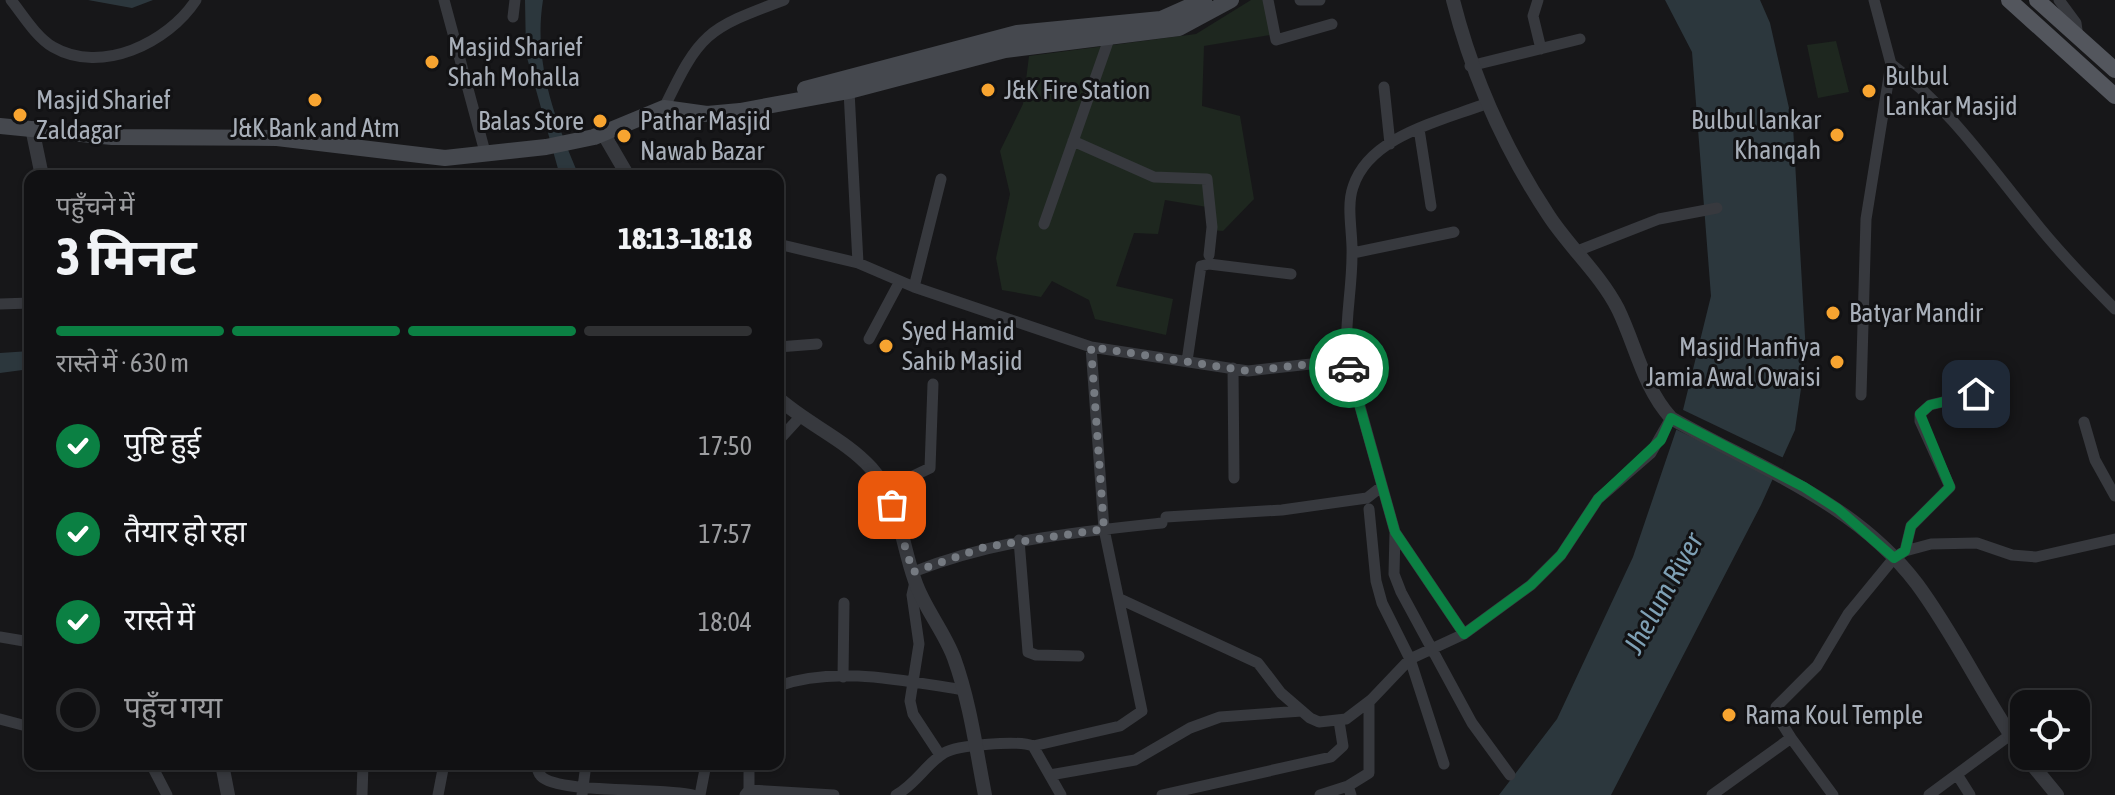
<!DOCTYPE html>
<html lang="hi">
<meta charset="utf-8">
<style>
body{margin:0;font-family:"Asap Condensed","Noto Sans Devanagari",sans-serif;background:#1a1a1c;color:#f1f3f6;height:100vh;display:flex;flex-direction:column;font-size:30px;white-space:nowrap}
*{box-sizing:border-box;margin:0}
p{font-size:26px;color:#9c9da0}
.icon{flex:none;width:44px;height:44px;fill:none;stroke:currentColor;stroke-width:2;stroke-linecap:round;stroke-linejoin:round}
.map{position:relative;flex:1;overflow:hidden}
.side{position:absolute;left:24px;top:170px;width:760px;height:600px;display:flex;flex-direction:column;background:#111113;border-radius:16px;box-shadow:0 2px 6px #0004,0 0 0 2px #303133}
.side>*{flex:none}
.buttons{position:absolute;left:2010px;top:690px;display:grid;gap:16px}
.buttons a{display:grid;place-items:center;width:80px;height:80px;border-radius:16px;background:#111113;box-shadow:0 2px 6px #0004,0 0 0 2px #303133;font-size:40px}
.pin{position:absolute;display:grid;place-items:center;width:68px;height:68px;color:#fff;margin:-34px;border-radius:16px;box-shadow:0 4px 12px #0006}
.courier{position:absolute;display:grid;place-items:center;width:80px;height:80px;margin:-40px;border:6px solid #0b8043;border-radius:50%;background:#fff;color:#222;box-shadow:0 2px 10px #0007}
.overview em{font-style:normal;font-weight:700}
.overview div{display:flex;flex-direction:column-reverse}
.overview{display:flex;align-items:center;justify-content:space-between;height:136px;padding:0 32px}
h1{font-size:52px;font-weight:700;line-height:60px}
.bar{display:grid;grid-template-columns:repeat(4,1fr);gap:12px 8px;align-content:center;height:96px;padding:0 32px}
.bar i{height:10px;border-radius:6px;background:#303133}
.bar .current{background:#0b8043}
.bar p{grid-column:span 4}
ol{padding:0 32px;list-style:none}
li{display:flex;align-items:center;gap:24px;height:88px}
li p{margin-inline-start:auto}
li .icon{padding:8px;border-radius:50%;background:#0b8043;color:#fff;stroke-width:4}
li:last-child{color:#9c9da0}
li i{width:44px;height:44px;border:4px solid #303133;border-radius:50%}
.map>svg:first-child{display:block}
.green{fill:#1e271f}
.water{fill:#2c373d}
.pier{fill:#171719}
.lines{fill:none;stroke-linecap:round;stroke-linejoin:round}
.minor{stroke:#37393e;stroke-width:11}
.tertiary{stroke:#37393e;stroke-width:14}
.secondary{stroke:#45484e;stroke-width:16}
.primary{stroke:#53565d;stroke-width:16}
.done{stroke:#757a81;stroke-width:8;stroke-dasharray:0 14.4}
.route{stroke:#0b8043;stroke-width:10}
.poi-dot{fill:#f7a430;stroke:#121214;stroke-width:3}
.labels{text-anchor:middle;stroke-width:6;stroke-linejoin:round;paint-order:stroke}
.poi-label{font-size:26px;fill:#a8afb9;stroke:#121214;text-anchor:start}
.water-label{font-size:28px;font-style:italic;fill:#7ea0b5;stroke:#121214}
</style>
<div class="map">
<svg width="2115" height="795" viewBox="0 0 2115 795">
<rect width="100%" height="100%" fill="#171719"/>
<!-- green -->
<path class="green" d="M1251,0H1268L1270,35L1204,46L1202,106L1240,116L1254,199L1223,231L1210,230L1207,207L1165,200L1158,234L1134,233L1116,286L1173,299L1166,335L1095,319L1089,300L1052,281L1041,297L1002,290L996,258L1010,194L1000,151L1023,104L1029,56L1196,34Z
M1836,41L1849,92L1818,98L1807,45Z"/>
<!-- water -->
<path class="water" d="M88,0H153L132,8Z
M525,0H543C533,63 555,119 579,176H560L526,54Z
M1665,0H1760L1770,23L1793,126L1806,354L1795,430L1761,505L1611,795H1499L1557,719L1633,557L1683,410L1711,296L1692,52Z
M30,351V369L0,373V353Z"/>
<!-- pier -->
<path class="pier" d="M1679,408L1786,459L1778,478L1673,428Z"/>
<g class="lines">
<!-- minor -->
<path class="minor" d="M11,0C23,15 36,37 53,47C101,75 168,43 196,0
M444,0L485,152
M1268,0L1276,40L1332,24
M1300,0H1320
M1538,0L1533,16L1541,49
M2059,0L2076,23L2078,37
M513,17L515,0
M1891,64C1947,105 1988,164 2032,218C2057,250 2086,280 2115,309
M1470,66L1580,39
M1384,87L1390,144
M849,91L858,263
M664,108C700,33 706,29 784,0
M1419,129L1431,206
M1073,141L1154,177L1207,179L1212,227L1209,255
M1044,224L1109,39
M778,244L858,263L914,287L1091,347L1248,371L1347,360
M1577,251L1659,219L1717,208
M1353,253L1454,232
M914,287L941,179
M0,304L30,303
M869,339L900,281
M778,347L817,344
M1187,361L1201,266L1209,264L1291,274
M1233,368L1234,478
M1861,395L1866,219L1891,64L1874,0
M2084,422L2095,460L2115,496
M778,441L800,417
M886,489L930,468L933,384
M1369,509L1376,581L1382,603L1410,659L1444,764
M1166,517L1282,510L1367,498L1381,487
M1395,532L1394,574L1401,592L1472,723L1510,775
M1019,540L1028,652L1036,655L1079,656
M1905,551L1911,526L1950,487L1920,421V414L1930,405L1976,394
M913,572C994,540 1076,532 1162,523
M915,582L912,595L919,644L910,701L913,714L940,755
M1120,599L1258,663L1281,693L1310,718L1319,722L1346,719L1371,700L1410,659L1464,634L1531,585L1561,555L1598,499L1651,453L1671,418
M1464,634L1395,532L1347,360C1344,324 1352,291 1352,255C1353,234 1346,207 1353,187C1369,136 1441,121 1485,104
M0,637L30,642
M843,677L844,603
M778,686C836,665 905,681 964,690
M0,719L30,727
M1791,738L1776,714V707L1817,666L1848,614L1894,558L1905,551L1931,544L1977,543L2012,555L2036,557L2115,539
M1033,746L1120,726L1142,711L1104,529L1091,347
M151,764L167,795
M537,764C537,768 538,773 541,776C557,794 663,787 693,795
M1050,775L1135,760L1190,728L1220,717L1302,711
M1958,776L1970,795
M749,790V764
M362,795L363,764
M438,795L444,764
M582,795L586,764
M700,795L706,764
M745,795L749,790L834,795
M896,795C916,784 926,764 944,753C957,745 1019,740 1033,746L1061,795
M1162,795L1331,757L1343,746L1339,721
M1320,795L1348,786
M1351,795L1348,786L1369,773V702
M1712,795L1791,738L1833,795
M1929,795L2010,735"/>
<!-- tertiary -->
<path class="tertiary" d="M1453,0C1473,79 1504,148 1549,216C1570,248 1600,274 1618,309C1636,346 1643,387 1671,418C1758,468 1854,501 1917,584C1957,638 1985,700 2024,755
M32,128L42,176
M603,133L628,176
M778,398C807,424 846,440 871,468C900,500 901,543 915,581C924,608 944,631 954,658C970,702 976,749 985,795
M2025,756L2057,795
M222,764L228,795"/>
<!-- secondary -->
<path class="secondary" d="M805,89L1017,33L1161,19L1204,0
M0,126L112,137L277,138L445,158L546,147L594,137L664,108L707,114L740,111L849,91L1005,50L1179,28L1231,0"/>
<!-- primary -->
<path class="primary" d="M2009,0L2115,96
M2037,0L2115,70"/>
</g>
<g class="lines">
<!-- done -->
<path class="done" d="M892,505L913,572L985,547L1104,529L1091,347L1248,371L1347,360L1349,368"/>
<!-- route -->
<path class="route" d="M1349,368L1395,532L1464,634L1531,585L1561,555L1598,499L1661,440L1671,418L1804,487L1838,509L1894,558L1905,551L1911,526L1950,487L1920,414L1930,405L1976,394"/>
</g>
<!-- markers -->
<g class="poi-dot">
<circle cx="432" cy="62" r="8"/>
<circle cx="988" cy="90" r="8"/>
<circle cx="1869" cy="91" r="8"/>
<circle cx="315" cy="100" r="8"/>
<circle cx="20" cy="115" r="8"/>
<circle cx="600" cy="121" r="8"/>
<circle cx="1837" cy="135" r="8"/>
<circle cx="624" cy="136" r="8"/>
<circle cx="1833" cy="313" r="8"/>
<circle cx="886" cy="346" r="8"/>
<circle cx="1837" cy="362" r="8"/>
<circle cx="1729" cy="715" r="8"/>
</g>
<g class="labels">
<!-- poi labels -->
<g class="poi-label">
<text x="448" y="56">Masjid Sharief<tspan x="448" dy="30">Shah Mohalla</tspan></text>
<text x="1885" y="85">Bulbul<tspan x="1885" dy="30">Lankar Masjid</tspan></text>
<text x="1004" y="99">J&amp;K Fire Station</text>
<text x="36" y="109">Masjid Sharief<tspan x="36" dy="30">Zaldagar</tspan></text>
<text x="1821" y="129" text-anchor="end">Bulbul lankar<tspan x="1821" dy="30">Khanqah</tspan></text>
<text x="584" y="130" text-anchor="end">Balas Store</text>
<text x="640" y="130">Pathar Masjid<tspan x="640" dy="30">Nawab Bazar</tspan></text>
<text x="315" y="137" text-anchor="middle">J&amp;K Bank and Atm</text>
<text x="1849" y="322">Batyar Mandir</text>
<text x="902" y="340">Syed Hamid<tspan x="902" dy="30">Sahib Masjid</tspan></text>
<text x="1821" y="356" text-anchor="end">Masjid Hanfiya<tspan x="1821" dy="30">Jamia Awal Owaisi</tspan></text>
<text x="1745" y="724">Rama Koul Temple</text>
</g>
<!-- water labels -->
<g class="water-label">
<text transform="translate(1663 593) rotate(-61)" y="10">Jhelum River</text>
</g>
</g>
</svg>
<div class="buttons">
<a><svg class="icon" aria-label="locate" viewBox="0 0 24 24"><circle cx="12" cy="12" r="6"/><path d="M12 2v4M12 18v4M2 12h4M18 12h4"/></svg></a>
</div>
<div class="pin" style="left:892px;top:505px;background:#ea580c"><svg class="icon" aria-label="bag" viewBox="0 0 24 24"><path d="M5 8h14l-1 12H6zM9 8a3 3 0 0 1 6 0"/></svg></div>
<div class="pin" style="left:1976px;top:394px;background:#1f2937"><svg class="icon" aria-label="home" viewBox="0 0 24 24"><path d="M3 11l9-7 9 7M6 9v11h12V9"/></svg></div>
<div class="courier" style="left:1349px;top:368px"><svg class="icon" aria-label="car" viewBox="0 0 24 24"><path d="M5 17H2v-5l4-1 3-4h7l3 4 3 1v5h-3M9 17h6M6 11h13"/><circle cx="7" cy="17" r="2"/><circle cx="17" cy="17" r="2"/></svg></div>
<section class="side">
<div class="overview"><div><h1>3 मिनट</h1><p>पहुँचने में</p></div><em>18:13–18:18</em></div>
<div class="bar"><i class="current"></i><i class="current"></i><i class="current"></i><i></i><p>रास्ते में · 630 m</p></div>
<ol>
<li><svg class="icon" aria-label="check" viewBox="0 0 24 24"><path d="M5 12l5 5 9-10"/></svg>पुष्टि हुई<p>17:50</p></li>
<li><svg class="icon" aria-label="check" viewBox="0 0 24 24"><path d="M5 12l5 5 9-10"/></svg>तैयार हो रहा<p>17:57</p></li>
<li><svg class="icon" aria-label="check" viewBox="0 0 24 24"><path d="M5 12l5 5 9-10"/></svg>रास्ते में<p>18:04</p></li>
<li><i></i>पहुँच गया</li>
</ol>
</section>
</div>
